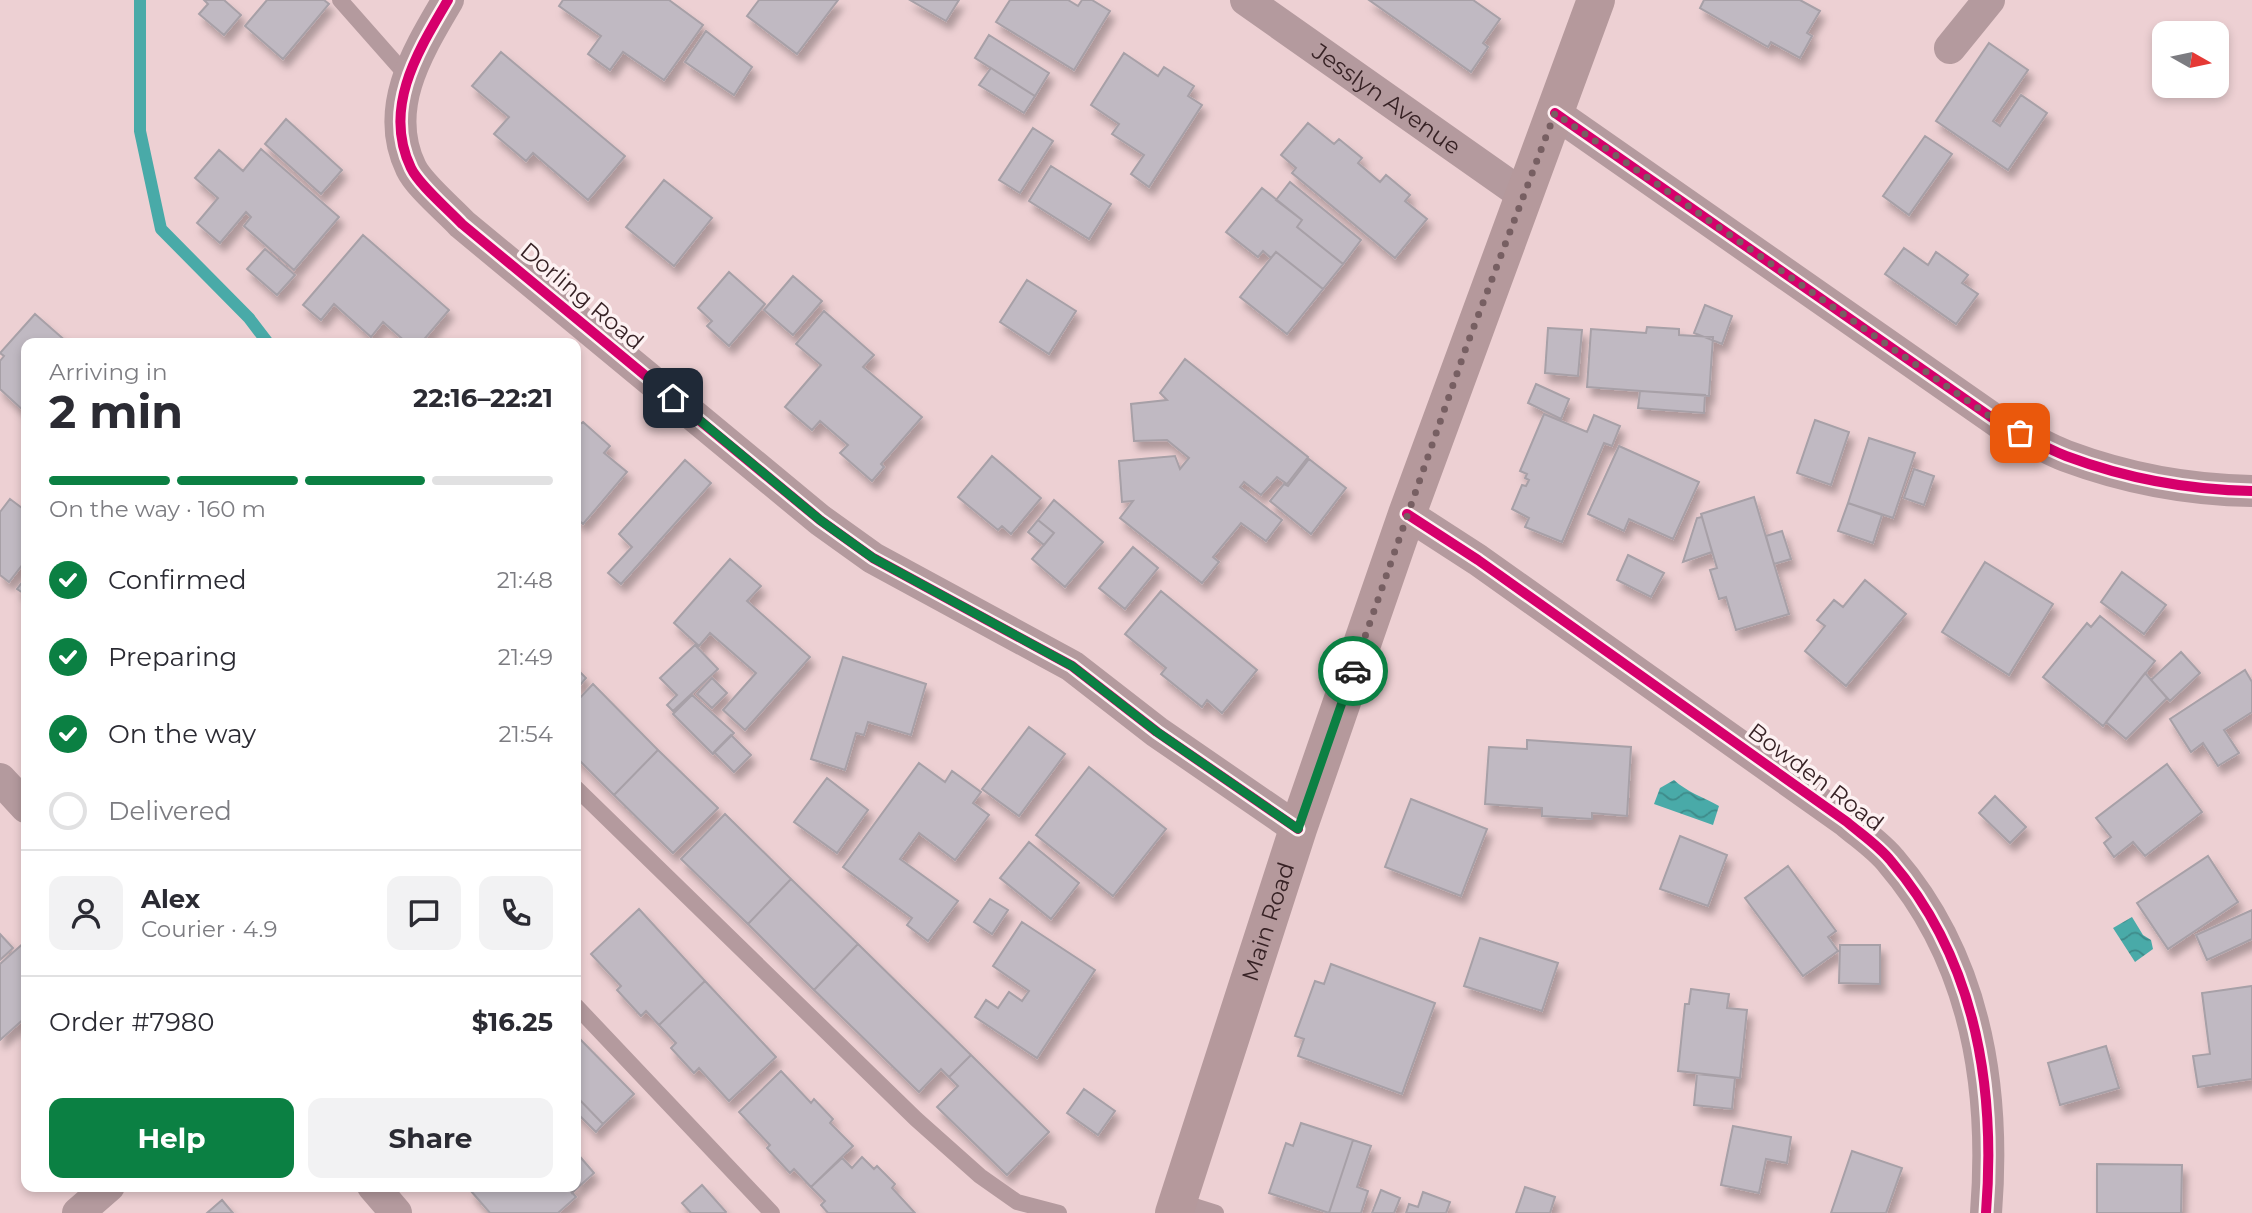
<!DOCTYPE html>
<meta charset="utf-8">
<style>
body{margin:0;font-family:Montserrat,sans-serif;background:#f2f2f3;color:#2b2b33;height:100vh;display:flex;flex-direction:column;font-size:26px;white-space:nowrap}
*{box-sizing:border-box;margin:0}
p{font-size:23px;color:#7c7c81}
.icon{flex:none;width:38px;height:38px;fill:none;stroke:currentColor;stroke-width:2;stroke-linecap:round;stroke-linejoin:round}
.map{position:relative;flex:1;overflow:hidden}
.panel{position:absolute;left:21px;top:338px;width:560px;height:854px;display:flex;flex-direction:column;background:#fff;border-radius:14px;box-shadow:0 4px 10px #0003}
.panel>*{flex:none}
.needle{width:46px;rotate:99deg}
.controls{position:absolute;left:2152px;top:21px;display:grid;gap:14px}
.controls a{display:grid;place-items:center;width:77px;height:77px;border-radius:14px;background:#fff;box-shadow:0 4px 10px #0003;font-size:35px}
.pin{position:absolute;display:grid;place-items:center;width:60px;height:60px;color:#fff;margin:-30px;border-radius:14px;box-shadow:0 4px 10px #0006}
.courier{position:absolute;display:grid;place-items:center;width:70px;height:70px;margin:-35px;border:5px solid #0b8043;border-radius:50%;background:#fff;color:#222;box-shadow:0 2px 9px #0007}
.head em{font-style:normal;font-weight:700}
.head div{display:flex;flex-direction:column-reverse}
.head{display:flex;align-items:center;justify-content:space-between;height:119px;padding:0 28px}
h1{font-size:46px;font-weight:700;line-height:52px}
.bar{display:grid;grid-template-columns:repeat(4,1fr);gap:10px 7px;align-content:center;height:84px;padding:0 28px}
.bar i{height:9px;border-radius:5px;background:#e1e1e2}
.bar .active{background:#0b8043}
.bar p{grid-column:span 4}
.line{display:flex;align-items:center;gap:18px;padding:0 28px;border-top:2px solid #e1e1e2}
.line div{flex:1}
.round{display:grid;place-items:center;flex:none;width:74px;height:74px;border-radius:14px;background:#f2f2f3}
ol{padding:0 28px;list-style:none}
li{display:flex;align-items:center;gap:21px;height:77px}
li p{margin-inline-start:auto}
li .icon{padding:7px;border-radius:50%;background:#0b8043;color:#fff;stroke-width:4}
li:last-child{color:#7c7c81}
li i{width:38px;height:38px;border:4px solid #e1e1e2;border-radius:50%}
.cta{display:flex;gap:14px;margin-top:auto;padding:14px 28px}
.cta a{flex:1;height:80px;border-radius:14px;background:#0b8043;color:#fff;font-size:28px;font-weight:700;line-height:80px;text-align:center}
.cta a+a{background:#f2f2f3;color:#2b2b33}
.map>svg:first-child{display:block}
.water{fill:url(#water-waves)}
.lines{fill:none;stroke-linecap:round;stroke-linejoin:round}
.stream{stroke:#49aaa8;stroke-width:12}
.building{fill:#c0b9c2;stroke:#a7a0a7;stroke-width:2;filter:url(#shadow)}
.lane{stroke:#b49a9e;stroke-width:16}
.street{stroke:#b49a9e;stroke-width:32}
.secondary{stroke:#b5999c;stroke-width:38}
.cycleway-casing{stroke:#fdf1f2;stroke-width:15}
.cycleway{stroke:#d6006c;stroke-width:10}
.done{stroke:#775f62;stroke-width:7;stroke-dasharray:0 12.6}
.route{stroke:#0b8043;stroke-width:9}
.labels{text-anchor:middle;stroke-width:7;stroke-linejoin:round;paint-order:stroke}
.street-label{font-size:23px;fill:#372225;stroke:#fdf1f2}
</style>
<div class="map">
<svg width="2252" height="1213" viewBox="0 0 2252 1213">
<defs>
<pattern id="water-waves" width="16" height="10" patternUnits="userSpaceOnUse" patternTransform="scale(1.75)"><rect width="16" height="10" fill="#49aaa8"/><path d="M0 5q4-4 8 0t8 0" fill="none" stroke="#3e8a89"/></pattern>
<filter id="shadow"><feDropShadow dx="4.5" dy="8" stdDeviation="3.5" flood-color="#0004"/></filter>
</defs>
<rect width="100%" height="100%" fill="#edd0d3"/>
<!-- water -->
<path class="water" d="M1674,780C1687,792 1703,797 1719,806L1713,825L1654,804L1660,788Z
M2132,917L2143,935L2151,940L2153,949L2135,962L2113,928Z"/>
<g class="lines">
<!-- stream -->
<path class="stream" d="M140,0V131L161,229L249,318L268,343"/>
</g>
<!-- building -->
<path class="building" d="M204,0H224L241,15L224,35L199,14L208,4Z
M267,0H324L329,4L283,59L245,26Z
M563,0H669L703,25L664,80L623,52L610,70L588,54L601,36L559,6Z
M759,0H838L797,54L747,16Z
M910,0H959L946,21Z
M1010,0H1068L1078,6L1082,0H1092L1110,11L1074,70L996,22Z
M1369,0H1473L1500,19L1483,43L1488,47L1471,72Z
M1704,0H1800L1820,11L1807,33L1812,36L1800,58L1771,42L1768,47L1700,8Z
M706,31L752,67L734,95L685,62Z
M989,35L1049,73L1035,96L975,58Z
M1989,43L2028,70L1993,121L2000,126L2021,95L2047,113L2008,170L1936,121Z
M501,52L625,156L588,200L533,153L526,161L494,134L509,117L472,86Z
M1124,53L1158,76L1164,67L1194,86L1188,96L1202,105L1149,187L1131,174L1144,155L1112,134L1119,124L1091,105Z
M991,68L1035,96L1024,113L979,85Z
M286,119L342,170L321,194L265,144Z
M1308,123L1334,144L1339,139L1362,158L1358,163L1380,182L1386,175L1410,195L1405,201L1427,219L1395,258L1292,173L1296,168L1281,155Z
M1033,128L1053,141L1020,193L999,180Z
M1925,136L1952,154L1909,215L1883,196Z
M261,149L339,217L294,270L244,226L251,217L246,212L220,243L197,223L218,198L195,178L219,150L243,171Z
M1051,166L1111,204L1089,239L1029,201Z
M664,180L712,218L674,266L626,227Z
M1290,182L1361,240L1343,264L1297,227L1302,220L1276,200Z
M1262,188L1302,220L1297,227L1343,264L1323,289L1276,252L1271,258L1263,251L1258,257L1226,232Z
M363,235L449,310L421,343H407L383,322L371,337L334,304L321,320L303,305Z
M1904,248L1928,265L1936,252L1968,275L1962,283L1978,294L1956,324L1885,274Z
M265,249L295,275L277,295L247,269Z
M1276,252L1323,289L1287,334L1240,297Z
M729,272L765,304L729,346L707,326L712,321L698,308Z
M793,276L822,301L793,335L764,310Z
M1027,280L1076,311L1049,354L1000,322Z
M1705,305L1732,316L1722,344L1694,333Z
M824,311L874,355L863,367L922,417L881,464L884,467L872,481L840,453L848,445L820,421L812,430L785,407L821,365L796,344Z
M35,314L68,343H26V413L0,389V361L4,356L0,353Z
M1647,327L1679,329V335L1713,337L1709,396L1587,387L1591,329L1646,333Z
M1548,328L1582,330L1578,376L1545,373Z
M1185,359L1308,457L1287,484L1277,477L1261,495L1244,482L1240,487L1282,520L1266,541L1241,523L1213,557L1219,562L1202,583L1120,518L1133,501L1122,502L1119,461L1175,456L1180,469L1189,458L1167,440L1134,441L1131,404L1167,400L1160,393Z
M1536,384L1569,399L1561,419L1528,403Z
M1640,391L1705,395L1704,413L1638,408Z
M1544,414L1587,432L1594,415L1620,426L1612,446L1604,443L1562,542L1525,527L1529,518L1512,509L1522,485L1526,486L1529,480L1525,478L1527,474L1520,471Z
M1815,420L1849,432L1831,485L1797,473Z
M583,422L610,446L604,453L627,472L583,524L576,518V427Z
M1869,438L1915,453L1893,518L1848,503Z
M1619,446L1699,482L1673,539L1629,519L1624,531L1588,514Z
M992,456L1041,498L1011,534L1002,526L998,530L958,497Z
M1309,459L1346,488L1311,534L1270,501L1284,484L1288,486Z
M685,460L711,483L621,584L608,573L632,547L619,534Z
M1914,469L1934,476L1924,505L1904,498Z
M1754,497L1789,614L1736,630L1726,597L1719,599L1710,570L1717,568L1701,514Z
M10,499L26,511V560L9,582L0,575V512Z
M1054,500L1103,542L1065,587L1032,559L1054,533L1038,520Z
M1848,503L1882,515L1873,543L1838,531Z
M1702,517L1712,552L1683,562L1697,518Z
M1038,520L1054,533L1044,545L1028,532Z
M1782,531L1791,559L1774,564L1766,536Z
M1133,547L1158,568L1125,609L1099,588Z
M1628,555L1664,573L1651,597L1617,580Z
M730,559L761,586L747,601L810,657L745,730L723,710L756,673L710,633L699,646L674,623Z
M1985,562L2053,604L2009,675L1942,632Z
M2122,572L2166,605L2144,634L2101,602Z
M26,577V595L17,589Z
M1865,580L1906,614L1846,686L1805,651L1825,626L1817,620L1834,600L1843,607Z
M1161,591L1257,670L1222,713L1207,700L1202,707L1161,674L1166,668L1125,634Z
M2100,616L2155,661L2103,726L2043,677L2087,623L2091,627Z
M695,645L718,669L673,711L667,705L677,695L660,678Z
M2181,652L2200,673L2170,701L2151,680Z
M843,657L926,684L911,735L868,722L864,735L856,733L845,770L811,759Z
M576,668L586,678L576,690Z
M2245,670L2252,682V712L2224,730L2239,753L2218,766L2203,743L2191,752L2170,719Z
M2145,673L2167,698L2126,739L2106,722Z
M712,678L727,693L712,708L697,694Z
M593,684L658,750L614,795L576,757V702Z
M692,695L734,733L713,754L673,714Z
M1029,727L1065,754L1019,816L982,789Z
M731,735L751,755L734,772L714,752Z
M1527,740L1631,747L1627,816L1592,813V819L1542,816V808L1485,804L1489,747L1527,749Z
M658,750L718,808L673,853L614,795Z
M919,763L945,782L952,771L981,792L973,803L989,815L955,860L919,833L900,859L958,901L928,941L907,925L912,918L843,867Z
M2167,764L2202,812L2145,856L2133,842L2114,857L2104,843L2111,837L2096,818Z
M1089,767L1166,829L1113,896L1036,835Z
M827,778L868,810L837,853L794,822Z
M1995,796L2026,827L2010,843L1979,813Z
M1411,799L1487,829L1461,896L1385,867Z
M725,814L791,879L748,924L681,859Z
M1680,836L1727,855L1708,906L1660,889Z
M1029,842L1079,883L1051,919L1000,878Z
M2208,856L2238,902L2168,949L2137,903Z
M1788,866L1836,931L1828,937L1838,951L1803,976L1745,898Z
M791,879L858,944L814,990L748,924Z
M990,899L1008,910L992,934L974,922Z
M639,909L705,981L659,1025L646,1011L641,1016L617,990L621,986L591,954Z
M2252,910V939L2207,960L2196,935Z
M1022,922L1095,970L1037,1058L975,1017L986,1000L998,1008L1009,992L1022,1001L1029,991L993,966Z
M0,934L13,948L0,960Z
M1480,938L1558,963L1542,1011L1464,986Z
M26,941V1017L0,1040V964Z
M858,944L971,1055L949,1077L941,1069L919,1092L814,990Z
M1840,945H1880V984L1839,983Z
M1331,964L1435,1003L1402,1094L1298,1056L1304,1039L1295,1036L1315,981L1324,984Z
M705,981L776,1057L729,1101L699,1068L694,1073L671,1048L676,1043L659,1025Z
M2252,986V1079L2198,1087L2193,1056L2210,1054L2202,993Z
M1691,989L1729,994L1727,1008L1747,1010L1740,1078L1678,1071L1685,1004H1689Z
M576,1035L634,1094L603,1124L576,1096Z
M2106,1046L2119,1088L2060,1105L2048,1063Z
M971,1055L1049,1132L1007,1175L937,1107L958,1086L949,1077Z
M781,1071L811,1103L814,1099L833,1119L830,1123L853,1146L811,1187L794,1169L790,1173L767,1148L770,1145L739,1112Z
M1697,1074L1735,1078L1732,1109L1694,1105Z
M1084,1089L1115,1111L1098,1135L1067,1113Z
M576,1096L603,1124L596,1132L576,1112Z
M1301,1123L1353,1140L1329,1213L1269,1193L1286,1143L1293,1146Z
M1733,1126L1791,1137L1787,1163L1766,1159L1759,1193L1721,1185Z
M1353,1140L1371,1146L1357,1187L1368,1191L1361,1213H1329Z
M1852,1151L1902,1168L1886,1213H1831Z
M576,1152L594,1173L572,1193L567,1186H576Z
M862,1157L874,1169L877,1166L895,1184L892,1188L915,1213H828L821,1205L825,1201L811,1187L842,1158L852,1168Z
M2097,1164L2182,1165L2181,1213H2097Z
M702,1185L726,1212L725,1213H691L682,1203Z
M477,1186H567L576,1197L558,1213H490L471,1191Z
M1525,1187L1555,1197L1550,1213H1516Z
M1381,1190L1400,1198L1394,1213H1372Z
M1423,1192L1450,1202L1446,1213H1406L1409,1204L1418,1207Z
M222,1200L233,1213H207Z"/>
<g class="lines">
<!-- lane -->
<path class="lane" d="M340,0L408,77
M576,788L916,1119L980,1176L1017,1202L1059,1213
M576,1006L772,1213
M1178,1201L1216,1213"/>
<!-- street -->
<g class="street">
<path d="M448,0C418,51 382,108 411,168C419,185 448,209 462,224L820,520L873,558L1072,666L1157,732L1298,829"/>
<path id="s1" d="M1246,0L1526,197"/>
<path d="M1950,48L1989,0"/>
<path d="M1555,113L1998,422C2020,433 2043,447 2066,456C2125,478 2189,490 2252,491"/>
<path d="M1407,514L1478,560L1847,822C1861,834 1879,846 1891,861C1976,960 1996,1086 1986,1213"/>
<path d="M0,779L26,807"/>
<path d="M373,1186L396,1213"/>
<path d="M78,1213L109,1186"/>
</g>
<!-- secondary -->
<path class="secondary" id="s2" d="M1174,1213L1298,829L1407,514L1596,0"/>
<defs>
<path id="cycleway" d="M448,0C418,51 382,108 411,168C419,185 448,209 462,224L820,520L873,558L1072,666L1157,732L1298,829
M1555,113L1998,422C2020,433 2043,447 2066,456C2125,478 2189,490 2252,491
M1407,514L1478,560L1847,822C1861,834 1879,846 1891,861C1976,960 1996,1086 1986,1213"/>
</defs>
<!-- cycleway casing -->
<use href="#cycleway" class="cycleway-casing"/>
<!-- cycleway -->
<use href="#cycleway" class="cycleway"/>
</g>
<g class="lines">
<!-- done -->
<path class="done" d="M1353,671L1467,345L1555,113L1998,422L2020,433"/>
<!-- route -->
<path class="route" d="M673,398L820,520L873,558L1072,666L1157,732L1298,829L1353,671"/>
</g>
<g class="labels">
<!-- street labels -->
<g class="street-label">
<text dy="8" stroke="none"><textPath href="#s1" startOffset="172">Jesslyn Avenue</textPath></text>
<text transform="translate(582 296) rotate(40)" y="8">Dorling Road</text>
<text transform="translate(1816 777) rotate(37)" y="8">Bowden Road</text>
<text dy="8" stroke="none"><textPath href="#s2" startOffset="306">Main Road</textPath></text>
</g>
</g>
</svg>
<div class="controls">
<a><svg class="needle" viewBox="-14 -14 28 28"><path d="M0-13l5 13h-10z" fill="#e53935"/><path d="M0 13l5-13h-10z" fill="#7c7c81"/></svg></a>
</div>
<div class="pin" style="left:2020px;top:433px;background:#ea580c"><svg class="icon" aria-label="bag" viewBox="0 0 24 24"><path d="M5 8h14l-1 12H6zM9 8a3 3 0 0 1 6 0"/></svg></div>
<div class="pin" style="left:673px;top:398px;background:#1f2937"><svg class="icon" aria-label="home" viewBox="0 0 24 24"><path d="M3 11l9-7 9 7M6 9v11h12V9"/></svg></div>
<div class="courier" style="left:1353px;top:671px"><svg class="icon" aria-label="car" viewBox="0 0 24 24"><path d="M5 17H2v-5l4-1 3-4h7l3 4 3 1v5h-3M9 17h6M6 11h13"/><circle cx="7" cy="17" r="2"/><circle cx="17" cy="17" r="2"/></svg></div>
<section class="panel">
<div class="head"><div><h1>2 min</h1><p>Arriving in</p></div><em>22:16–22:21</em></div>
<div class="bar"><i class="active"></i><i class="active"></i><i class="active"></i><i></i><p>On the way · 160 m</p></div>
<ol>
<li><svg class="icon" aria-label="check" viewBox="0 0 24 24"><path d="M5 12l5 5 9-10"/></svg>Confirmed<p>21:48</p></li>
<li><svg class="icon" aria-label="check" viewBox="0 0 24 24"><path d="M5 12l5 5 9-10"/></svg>Preparing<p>21:49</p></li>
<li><svg class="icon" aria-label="check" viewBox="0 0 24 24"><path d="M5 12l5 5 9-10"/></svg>On the way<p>21:54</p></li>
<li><i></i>Delivered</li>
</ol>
<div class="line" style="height:126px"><a class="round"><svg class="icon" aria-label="person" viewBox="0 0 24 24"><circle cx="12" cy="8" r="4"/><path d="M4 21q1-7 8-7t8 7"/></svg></a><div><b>Alex</b><p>Courier · 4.9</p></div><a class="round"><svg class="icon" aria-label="chat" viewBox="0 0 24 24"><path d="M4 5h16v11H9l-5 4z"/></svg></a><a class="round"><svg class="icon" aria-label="phone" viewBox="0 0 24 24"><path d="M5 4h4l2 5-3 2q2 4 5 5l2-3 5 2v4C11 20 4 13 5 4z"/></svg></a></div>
<div class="line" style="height:91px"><div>Order #7980</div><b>$16.25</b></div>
<div class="cta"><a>Help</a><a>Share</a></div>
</section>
</div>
